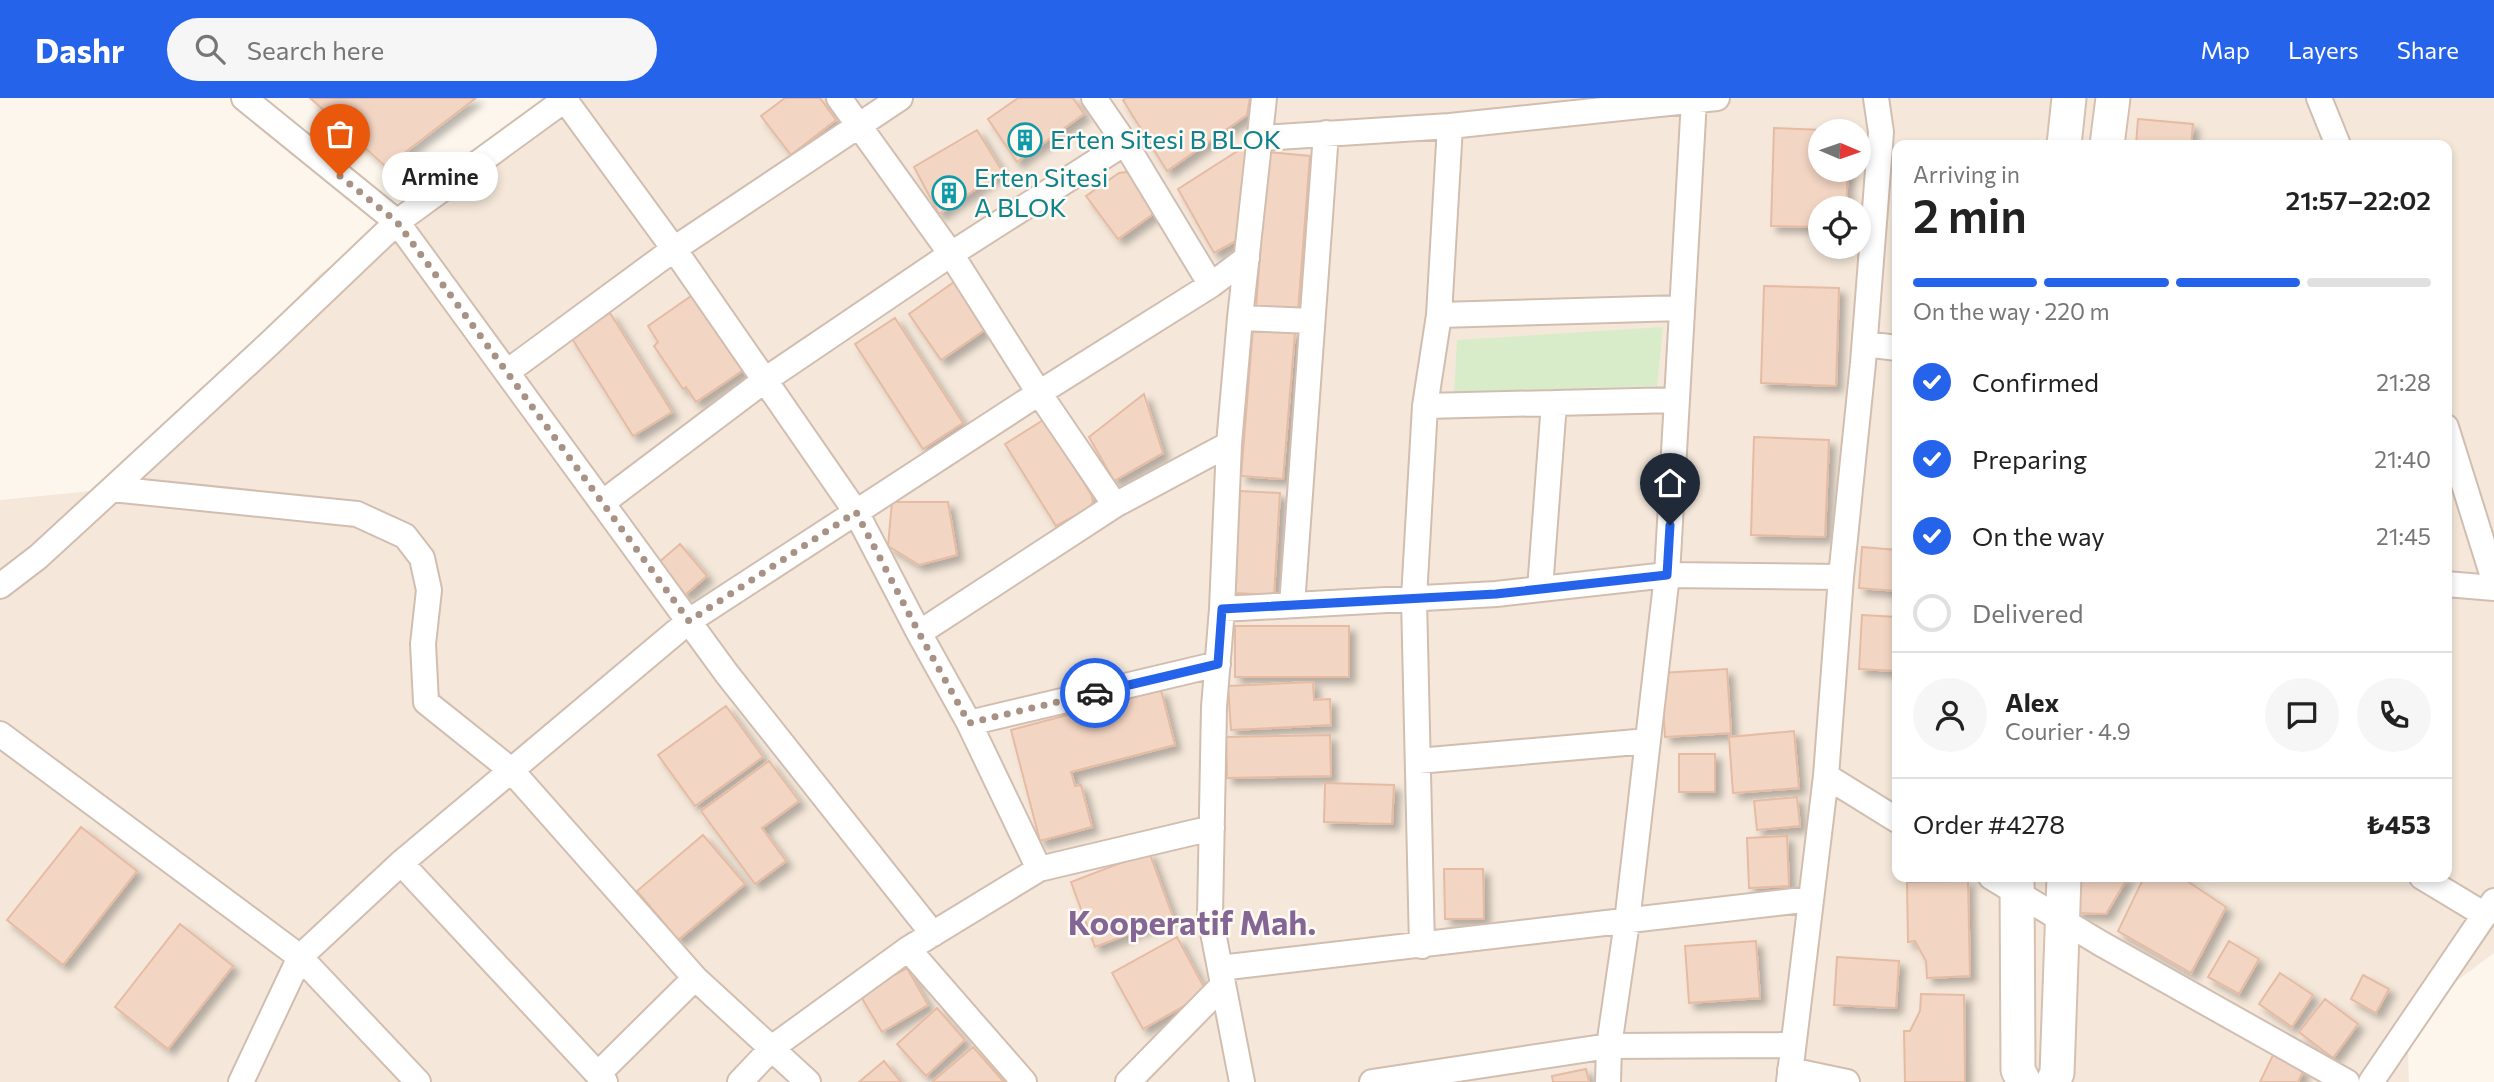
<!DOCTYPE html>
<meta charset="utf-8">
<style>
body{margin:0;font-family:Commissioner,sans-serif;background:#f6f6f6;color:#222;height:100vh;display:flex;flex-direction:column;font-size:26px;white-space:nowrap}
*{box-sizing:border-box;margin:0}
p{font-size:23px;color:#767676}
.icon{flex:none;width:38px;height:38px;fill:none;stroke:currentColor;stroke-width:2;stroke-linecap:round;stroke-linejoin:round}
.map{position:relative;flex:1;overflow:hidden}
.sheet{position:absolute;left:1892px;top:42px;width:560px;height:742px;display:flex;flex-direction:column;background:#fff;border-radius:14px;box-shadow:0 4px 10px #0003}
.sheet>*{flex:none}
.needle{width:46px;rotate:92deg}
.controls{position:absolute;left:1808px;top:21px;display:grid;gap:14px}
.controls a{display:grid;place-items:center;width:63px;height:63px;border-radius:50%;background:#fff;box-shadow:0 4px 10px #0003;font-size:35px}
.pin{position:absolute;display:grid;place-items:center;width:60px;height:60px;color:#fff;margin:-72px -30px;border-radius:50% 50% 50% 0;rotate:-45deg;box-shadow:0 0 7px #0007}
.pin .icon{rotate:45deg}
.courier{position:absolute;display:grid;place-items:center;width:70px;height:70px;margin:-35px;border:5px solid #2563eb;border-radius:50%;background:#fff;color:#222;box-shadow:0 2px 9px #0007}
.bubble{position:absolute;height:49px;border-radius:24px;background:#fff;box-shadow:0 4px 10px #0003;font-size:23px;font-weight:600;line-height:49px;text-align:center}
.headline em{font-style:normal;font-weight:600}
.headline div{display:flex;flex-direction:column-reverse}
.headline{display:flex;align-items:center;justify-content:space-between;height:119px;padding:0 21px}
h1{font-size:46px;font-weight:600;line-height:52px}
.bar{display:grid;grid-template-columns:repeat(4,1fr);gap:10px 7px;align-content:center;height:84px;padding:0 21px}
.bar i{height:9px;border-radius:5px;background:#e0e0e0}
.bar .active{background:#2563eb}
.bar p{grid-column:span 4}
.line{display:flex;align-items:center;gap:18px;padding:0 21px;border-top:2px solid #e0e0e0}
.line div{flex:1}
.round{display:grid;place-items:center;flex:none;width:74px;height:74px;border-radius:37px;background:#f6f6f6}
ol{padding:0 21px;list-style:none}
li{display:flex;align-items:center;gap:21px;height:77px}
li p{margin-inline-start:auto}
li .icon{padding:7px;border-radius:50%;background:#2563eb;color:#fff;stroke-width:4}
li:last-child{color:#767676}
li i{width:38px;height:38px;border:4px solid #e0e0e0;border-radius:50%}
header{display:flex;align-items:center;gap:42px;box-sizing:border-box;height:98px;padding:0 35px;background:#2563eb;color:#fff}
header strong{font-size:33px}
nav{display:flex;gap:38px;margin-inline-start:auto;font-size:24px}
.search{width:490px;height:63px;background:#f6f6f6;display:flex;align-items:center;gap:18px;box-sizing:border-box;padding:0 24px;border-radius:38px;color:#767676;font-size:26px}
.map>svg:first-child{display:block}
.residential{fill:#f5e8da;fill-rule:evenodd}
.green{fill:#d8ecc9}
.building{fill:#f3d5c3;stroke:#e6bba3;stroke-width:2;filter:url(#shadow)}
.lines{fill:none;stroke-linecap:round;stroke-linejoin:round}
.street-casing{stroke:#d1beb0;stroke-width:28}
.secondary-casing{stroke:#d6c0b0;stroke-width:37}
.street{stroke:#fff;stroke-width:24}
.secondary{stroke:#fff;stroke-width:33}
.done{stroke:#a89285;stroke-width:7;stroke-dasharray:0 12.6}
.route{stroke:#2563eb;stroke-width:9}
.labels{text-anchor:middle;stroke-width:5;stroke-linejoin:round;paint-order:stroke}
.culture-label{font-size:26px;fill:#0d838f;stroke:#fffaf3;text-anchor:start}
.district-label{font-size:33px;font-weight:bold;fill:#846695;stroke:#fffaf3}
</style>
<header>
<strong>Dashr</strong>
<div class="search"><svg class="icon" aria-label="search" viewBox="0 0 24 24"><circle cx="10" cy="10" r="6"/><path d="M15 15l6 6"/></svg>Search here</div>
<nav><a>Map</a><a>Layers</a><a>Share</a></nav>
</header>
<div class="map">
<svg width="2494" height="984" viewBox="0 0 2494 984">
<defs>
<filter id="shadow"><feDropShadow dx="6" dy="6" stdDeviation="3.5" flood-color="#0004"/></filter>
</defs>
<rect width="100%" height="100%" fill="#fdf6ec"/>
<!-- residential -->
<path class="residential" d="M563,0H2494V855L2407,920L2409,984H0V402L112,391L320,176L564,2ZM1820,33H1858V72H1820ZM1897,47H2446V779H1897ZM1820,110H1858V149H1820Z"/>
<!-- green -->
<path class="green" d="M1663,229L1657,288L1454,294L1457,242Z"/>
<!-- building -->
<path class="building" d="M310,0H476L386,69Z
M785,0H820L836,22L791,57L761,18Z
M1018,0H1073L1084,16L1017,64L988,21Z
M1126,0H1250L1247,17L1167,73L1123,2Z
M2138,21L2193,26L2191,47H2136Z
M1774,30L1849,33H1820V72H1848L1846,110H1820V129L1771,128Z
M977,32L1002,73L939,116L914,69Z
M1247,47L1243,139L1214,155L1178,91Z
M1268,54L1310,58L1298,213L1256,210Z
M1126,74L1130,76L1156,114L1118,141L1086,98L1119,75Z
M954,184L986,231L941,262L909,216Z
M1764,188L1839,190L1836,288L1761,285Z
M694,196L745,271L696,304L686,289L683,291L654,248L658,244L648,228Z
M610,215L672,314L633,338L571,239Z
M895,220L963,325L923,351L855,246Z
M1253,230L1295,234L1283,381L1241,378Z
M1144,296L1163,355L1114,383L1089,339Z
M1045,321L1092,398L1093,404L1089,410L1056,428L1005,346Z
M1754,339L1829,342L1825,439L1751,437Z
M1240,393L1280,395L1274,497L1234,495Z
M892,404H948L957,457L919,467L888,448Z
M680,446L707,478L685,497L658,465Z
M1862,449L1897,452V493L1859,490Z
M1862,517L1897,519V573L1859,571Z
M1235,528H1349V579H1235Z
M1727,571L1731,635L1665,639L1661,575Z
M1313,584L1314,602L1330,601L1331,627L1231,632L1228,588Z
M1161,592L1175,647L1071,674L1075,688L1081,687L1092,729L1040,743L1011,632Z
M726,608L763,659L695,708L658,657Z
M1794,633L1799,690L1733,695L1729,639Z
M1330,637L1331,678L1227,680L1226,639Z
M1679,656H1715V694H1679Z
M769,663L799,703L762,730L786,763L755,786L701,713Z
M1325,685L1394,687L1392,726L1324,724Z
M1797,699L1800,728L1757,732L1754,703Z
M81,729L137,773L63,867L7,822Z
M703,737L745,786L678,842L637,793Z
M1787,738L1789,788L1749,790L1747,740Z
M1149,754L1173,819L1095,849L1071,784Z
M1444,771H1483L1484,821H1445Z
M2077,779H2128L2106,816L2076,815Z
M2144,779H2181L2226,809L2191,875L2118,833Z
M1968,783L1970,878L1927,880L1926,863L1915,843L1908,844L1907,784Z
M180,826L233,868L168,951L115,909Z
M1177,839L1207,895L1143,931L1112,875Z
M1756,843L1760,900L1689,905L1685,848Z
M2229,843L2259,861L2239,896L2208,879Z
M1837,859L1899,863L1896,910L1834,907Z
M907,870L928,907L882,934L860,897Z
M2280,875L2313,897L2292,929L2259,906Z
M2363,877L2389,891L2376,915L2351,901Z
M1921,896L1964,897L1965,984H1905L1904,933H1910L1920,913Z
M2325,901L2358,926L2333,960L2299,934Z
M937,910L965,942L926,978L897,946Z
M973,949L1004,984H932Z
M2273,957L2304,972L2298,984H2260Z
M884,963L901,984H859Z
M1586,971L1589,984H1553L1552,978Z"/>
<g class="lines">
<defs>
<path id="street" d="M244,0L397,124L727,576L933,836
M839,0L951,156L1039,295L1115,407
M1094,0L1125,45L1211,187
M2319,0L2338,47
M565,2L674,151L856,414L919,535L969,625L1039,771
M1261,40L1450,28L1717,0
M1439,217L1682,210
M1240,220L1312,223
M1865,246L1897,250
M507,274L674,151L900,0
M1425,308L1677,302
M2446,329L2494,482
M112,391L357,416L405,438L422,460L429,492L423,546L426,604L511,672L695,880L808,984
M602,405L765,282L951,156L1125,45
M2446,486L2494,490
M0,488L38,459L112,391L269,246L397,124L567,0
M1540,491L1554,305
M1292,507L1326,35
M1222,511L1496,496L1667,477L1841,479
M919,535L1115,407L1229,346
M969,625L1218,566
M0,636L300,859L418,984
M1418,663L1648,643
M1826,678L1897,722
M401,765L605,984
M1991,779L2100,845L2347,984
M2422,779L2485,817
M1422,848L1414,500L1425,308L1439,217L1450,28
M908,851L1024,984
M1220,870L1811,801
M1790,972L1847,984
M598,976L695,880
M241,984L300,859L401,765L689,523L1039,295L1211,187L1247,160
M740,984L773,949L908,851L1039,771L1212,730
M1128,984L1223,887
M1242,984L1210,819L1214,609L1222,511L1229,346L1240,220L1264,0
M1372,984L1609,948L1793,947
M1608,984L1609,948L1627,824L1667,477L1694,2
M1789,984L1826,678L1841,479L1863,265L1881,34L1876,0
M2371,984L2494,803"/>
<path id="secondary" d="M2064,47L2069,0
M2107,47L2113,0
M2017,779L2018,972L2024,984
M2053,984L2057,975L2064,779"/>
</defs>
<!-- street casing -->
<use href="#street" class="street-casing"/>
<!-- secondary casing -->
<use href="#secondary" class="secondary-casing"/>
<!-- street -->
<use href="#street" class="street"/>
<!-- secondary -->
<use href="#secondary" class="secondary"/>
</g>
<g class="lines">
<!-- done -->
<path class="done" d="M340,78L397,124L689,523L856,414L919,535L969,625L1095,595"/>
<!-- route -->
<path class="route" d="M1095,595L1218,566L1222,511L1496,496L1667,477L1670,427"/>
</g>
<!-- icons -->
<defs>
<symbol id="building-ring" viewBox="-11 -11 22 22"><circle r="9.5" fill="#fffaf3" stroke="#0f9aa8" stroke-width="1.5"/><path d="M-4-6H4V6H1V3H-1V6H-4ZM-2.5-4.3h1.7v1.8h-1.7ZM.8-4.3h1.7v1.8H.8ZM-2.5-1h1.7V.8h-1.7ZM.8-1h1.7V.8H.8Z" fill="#0f9aa8"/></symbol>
</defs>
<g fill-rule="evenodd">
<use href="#building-ring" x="1006" y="23" width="38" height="38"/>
<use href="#building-ring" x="930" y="76" width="38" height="38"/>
</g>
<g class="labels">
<!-- culture labels -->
<g class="culture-label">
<text x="1050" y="51">Erten Sitesi B BLOK</text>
<text x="974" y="89">Erten Sitesi<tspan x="974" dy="30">A BLOK</tspan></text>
</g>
<!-- district labels -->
<g class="district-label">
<text x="1192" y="837">Kooperatif Mah.</text>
</g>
</g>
</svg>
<div class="controls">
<a><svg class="needle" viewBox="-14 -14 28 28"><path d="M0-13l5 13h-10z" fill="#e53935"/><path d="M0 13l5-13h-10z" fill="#767676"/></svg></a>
<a><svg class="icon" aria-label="locate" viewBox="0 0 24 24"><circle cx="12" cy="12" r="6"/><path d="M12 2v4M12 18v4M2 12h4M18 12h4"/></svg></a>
</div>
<div class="pin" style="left:340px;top:78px;background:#ea580c"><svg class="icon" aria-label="bag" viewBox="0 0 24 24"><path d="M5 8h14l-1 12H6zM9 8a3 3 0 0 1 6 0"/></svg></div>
<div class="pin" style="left:1670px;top:427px;background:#1f2937"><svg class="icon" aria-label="home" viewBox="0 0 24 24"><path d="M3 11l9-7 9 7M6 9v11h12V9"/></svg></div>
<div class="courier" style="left:1095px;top:595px"><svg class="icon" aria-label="car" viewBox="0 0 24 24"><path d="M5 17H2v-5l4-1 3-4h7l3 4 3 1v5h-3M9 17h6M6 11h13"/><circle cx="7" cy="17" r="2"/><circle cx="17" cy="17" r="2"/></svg></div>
<div class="bubble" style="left:382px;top:54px;width:116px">Armine</div>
<section class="sheet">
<div class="headline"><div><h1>2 min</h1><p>Arriving in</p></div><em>21:57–22:02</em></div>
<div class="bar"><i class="active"></i><i class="active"></i><i class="active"></i><i></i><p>On the way · 220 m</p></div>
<ol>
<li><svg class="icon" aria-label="check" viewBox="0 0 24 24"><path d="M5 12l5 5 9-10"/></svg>Confirmed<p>21:28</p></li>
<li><svg class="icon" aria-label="check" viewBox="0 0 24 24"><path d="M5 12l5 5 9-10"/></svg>Preparing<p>21:40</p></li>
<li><svg class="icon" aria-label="check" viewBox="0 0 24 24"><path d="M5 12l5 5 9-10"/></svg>On the way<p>21:45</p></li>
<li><i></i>Delivered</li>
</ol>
<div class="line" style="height:126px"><a class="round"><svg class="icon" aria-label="person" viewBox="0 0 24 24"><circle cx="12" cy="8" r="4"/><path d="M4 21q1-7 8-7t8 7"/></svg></a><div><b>Alex</b><p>Courier · 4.9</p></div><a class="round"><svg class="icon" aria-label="chat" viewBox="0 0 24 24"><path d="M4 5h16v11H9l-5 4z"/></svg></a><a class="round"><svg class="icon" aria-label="phone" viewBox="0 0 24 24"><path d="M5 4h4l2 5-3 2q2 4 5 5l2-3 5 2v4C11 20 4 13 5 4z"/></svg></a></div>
<div class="line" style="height:91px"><div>Order #4278</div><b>₺453</b></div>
</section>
</div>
